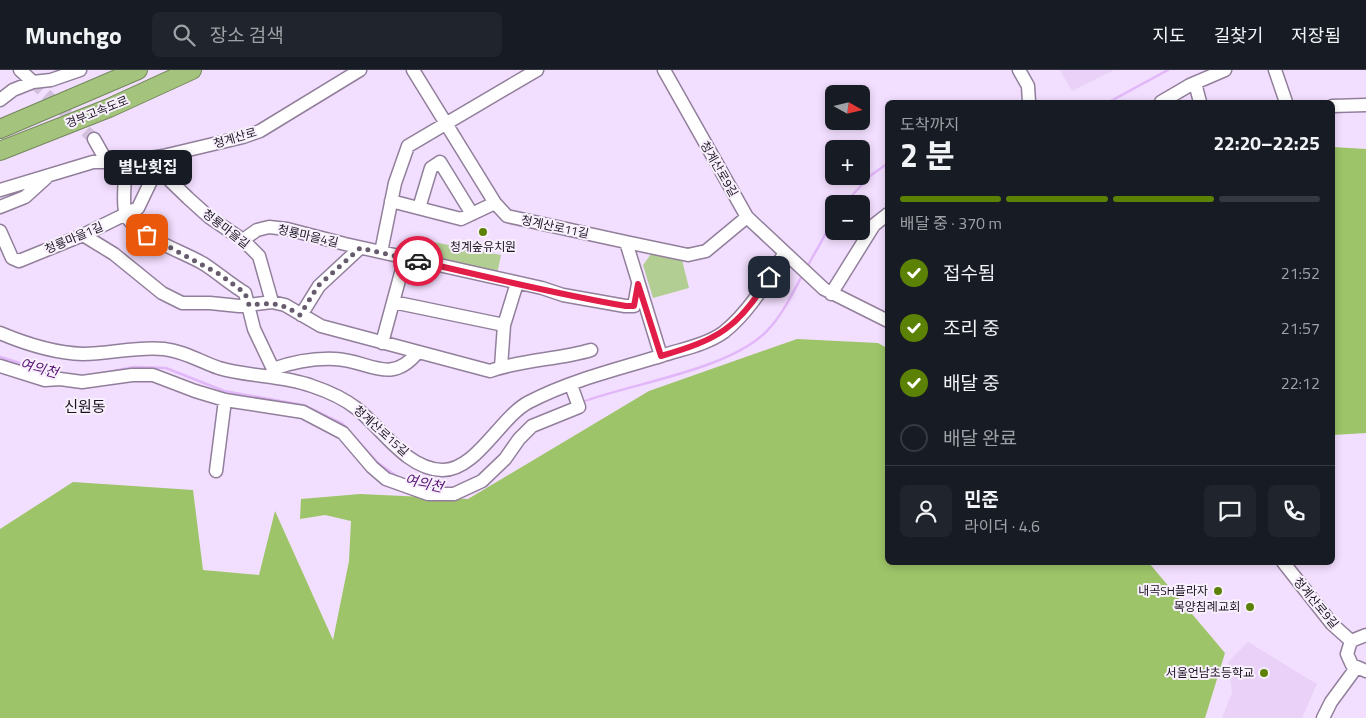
<!DOCTYPE html>
<html lang="ko">
<meta charset="utf-8">
<style>
body{margin:0;font-family:"Titillium Web","Noto Sans KR",sans-serif;background:#20242c;color:#f1f3f6;height:100vh;display:flex;flex-direction:column;font-size:19px;white-space:nowrap}
*{box-sizing:border-box;margin:0}
p{font-size:16px;color:#9ea1a6}
.icon{flex:none;width:28px;height:28px;fill:none;stroke:currentColor;stroke-width:2;stroke-linecap:round;stroke-linejoin:round}
.map{position:relative;flex:1;overflow:hidden}
.sheet{position:absolute;left:885px;top:30px;width:450px;height:465px;display:flex;flex-direction:column;background:#171b24;border-radius:8px;box-shadow:0 2px 8px #0003}
.sheet>*{flex:none}
.needle{width:32px;rotate:98deg}
.fabs{position:absolute;left:825px;top:15px;display:grid;gap:10px}
.fabs a{display:grid;place-items:center;width:45px;height:45px;border-radius:8px;background:#171b24;box-shadow:0 2px 8px #0003;font-size:25px}
.pin{position:absolute;display:grid;place-items:center;width:42px;height:42px;color:#fff;margin:-21px;border-radius:10px;box-shadow:0 2px 8px #0006}
.courier{position:absolute;display:grid;place-items:center;width:50px;height:50px;margin:-25px;border:4px solid #e11d48;border-radius:50%;background:#fff;color:#222;box-shadow:0 1px 6px #0007}
.bubble{position:absolute;height:35px;border-radius:8px;background:#171b24;box-shadow:0 2px 8px #0003;font-size:16px;font-weight:700;line-height:35px;text-align:center}
.head em{font-style:normal;font-weight:700}
.head div{display:flex;flex-direction:column-reverse}
.head{display:flex;align-items:center;justify-content:space-between;height:85px;padding:0 15px}
h1{font-size:32px;font-weight:700;line-height:38px}
.bar{display:grid;grid-template-columns:repeat(4,1fr);gap:8px 5px;align-content:center;height:60px;padding:0 15px}
.bar i{height:6px;border-radius:4px;background:#363941}
.bar .current{background:#5b8205}
.bar p{grid-column:span 4}
.line{display:flex;align-items:center;gap:12px;padding:0 15px;border-top:1px solid #363941}
.line div{flex:1}
.round{display:grid;place-items:center;flex:none;width:52px;height:52px;border-radius:8px;background:#20242c}
ol{padding:0 15px;list-style:none}
li{display:flex;align-items:center;gap:15px;height:55px}
li p{margin-inline-start:auto}
li .icon{padding:5px;border-radius:50%;background:#5b8205;color:#fff;stroke-width:4}
li:last-child{color:#9ea1a6}
li i{width:28px;height:28px;border:2px solid #363941;border-radius:50%}
header{display:flex;align-items:center;gap:30px;box-sizing:border-box;height:70px;padding:0 25px;background:#171b24;border-bottom:1px solid #363941}
header strong{font-size:24px}
nav{display:flex;gap:28px;margin-inline-start:auto;font-size:18px}
.search{width:350px;height:45px;background:#20242c;display:flex;align-items:center;gap:12px;box-sizing:border-box;padding:0 18px;border-radius:8px;color:#9ea1a6;font-size:19px}
.map>svg:first-child{display:block}
.built{fill:#ead1f8}
.green{fill:#b3ce93}
.forest{fill:#9dc468}
.lines{fill:none;stroke-linecap:round;stroke-linejoin:round}
.stream{stroke:#e2b7f9;stroke-width:2.5}
.minor-tunnel{stroke:#d2c0dd;stroke-width:12;stroke-dasharray:12 6;stroke-linecap:butt}
.minor-casing{stroke:#917f9b;stroke-width:15}
.highway-casing{stroke:#74875c;stroke-width:20}
.minor{stroke:#fff;stroke-width:12}
.highway{stroke:#a4c47d;stroke-width:18}
.done{stroke:#675b6e;stroke-width:5;stroke-dasharray:0 9}
.route{stroke:#e11d48;stroke-width:6}
.poi-dot{fill:#5b8205;stroke:#f8f0fd;stroke-width:2}
.labels{text-anchor:middle;stroke-width:4;stroke-linejoin:round;paint-order:stroke}
.street-label{font-size:12px;fill:#1c1520;stroke:#f8f0fd}
.poi-label{font-size:12px;fill:#1c1520;stroke:#f8f0fd;text-anchor:end}
.water-label{font-size:14px;font-style:italic;fill:#591375;stroke:#f8f0fd}
.quarter-label{font-size:15px;fill:#1c1520;stroke:#f8f0fd}
</style>
<header>
<strong>Munchgo</strong>
<div class="search"><svg class="icon" aria-label="search" viewBox="0 0 24 24"><circle cx="10" cy="10" r="6"/><path d="M15 15l6 6"/></svg>장소 검색</div>
<nav><a>지도</a><a>길찾기</a><a>저장됨</a></nav>
</header>
<div class="map">
<svg width="1366" height="648" viewBox="0 0 1366 648">
<rect width="100%" height="100%" fill="#f2defe"/>
<!-- built -->
<path class="built" d="M1060,0H1114L1072,21Z
M1248,572L1317,614L1302,648H1222L1232,623L1228,592Z"/>
<!-- green -->
<path class="green" d="M428,171L501,185L497,204L424,190Z
M651,184L682,190L689,218L653,228L643,195Z"/>
<!-- forest -->
<path class="forest" d="M1333,77L1366,79V363L1333,365Z
M797,269L878,273L887,278L888,492L1149,493L1225,583L1205,648H0V459L73,412L193,420L203,500L259,505L275,441L333,570L349,491L351,451L325,445L300,449L301,429L360,424L468,429L649,321Z"/>
<g class="lines">
<!-- stream -->
<path class="stream" d="M1109,32L1168,0
M844,134L870,106L888,93
M807,197L834,149
M0,287L56,304
M103,303L134,297L166,298L224,321L303,335L343,354L378,393L398,407
M582,332C634,313 727,300 766,262C782,246 792,224 803,204"/>
<!-- minor-tunnel -->
<path class="minor-tunnel" d="M33,12L94,69"/>
<defs>
<path id="minor" d="M20,0L33,12
M413,0L495,133L507,146L626,172L661,286
M664,0L747,147L824,219L888,251
M1019,0L1028,16L1029,32
M1275,0L1286,32
M1195,13L1200,32
M0,30L13,20L33,12L51,10L80,0
M1161,32L1190,15L1225,0
M1332,36L1366,35
M94,69L107,92
M124,92C127,108 121,132 126,145C135,166 184,182 204,194C218,203 230,214 245,223L254,259L273,299L272,307
M157,98L188,128L209,147L243,170L259,186L272,232
M0,120L93,92H124L163,86L243,67L260,61L360,0
M391,131L461,149L495,133
M0,137L25,127L46,108
M419,138L431,98L440,92L472,144
M0,161L12,188L19,191L83,165L138,138L163,86
M83,165L114,184L162,223L182,233H210L239,236L272,232L285,235L321,256L490,301C524,289 558,290 591,280
M243,170L257,160L269,157L287,159L345,174L542,218L563,225L625,236H634L638,214
M626,172L688,185L706,181L747,147
M381,182L395,113L408,76L537,0
M831,224L874,155L888,144
M393,232L504,255
M301,245L319,216L360,178
M0,263C26,274 54,283 83,284C110,284 137,276 164,279C184,281 201,292 219,298C249,307 282,305 312,316C327,321 343,328 356,338C382,358 406,399 442,400C476,401 500,347 529,332C569,311 617,299 661,286C682,279 706,275 724,262C751,240 766,212 784,184
M382,273L405,188
M0,296L45,310L60,309L82,312L132,305H153L195,321L225,330L303,342L343,363L372,397L386,409L428,424H454L482,411L505,389L519,369L532,356L579,337L571,315
M501,297L504,255L517,213
M273,299C293,292 313,288 335,289C368,290 390,316 417,283
M216,401L225,330
M1283,492L1332,554L1351,571
M1366,565L1351,571L1347,584L1352,595L1366,601
M1323,648L1331,632L1356,598"/>
<path id="highway" d="M0,59L138,0
M0,81L109,38L192,0"/>
</defs>
<!-- minor casing -->
<use href="#minor" class="minor-casing"/>
<!-- highway casing -->
<use href="#highway" class="highway-casing"/>
<!-- minor -->
<use href="#minor" class="minor"/>
<!-- highway -->
<use href="#highway" class="highway"/>
</g>
<g class="lines">
<!-- done -->
<path class="done" d="M147,165L219,204L245,223L249,235C273,233 279,232 300,245L318,216L360,178L418,191"/>
<!-- route -->
<path class="route" d="M418,191C487,207 556,224 626,236H634L638,214L661,286C717,270 739,258 769,207"/>
</g>
<!-- markers -->
<g class="poi-dot">
<circle cx="483" cy="162" r="5"/>
<circle cx="1218" cy="521" r="5"/>
<circle cx="1250" cy="537" r="5"/>
<circle cx="1264" cy="603" r="5"/>
</g>
<g class="labels">
<!-- street labels -->
<g class="street-label">
<text transform="translate(97 42) rotate(-22)" y="4">경부고속도로</text>
<text transform="translate(235 68) rotate(-16)" y="4">청계산로</text>
<text transform="translate(719 99) rotate(60)" y="4">청계산로9길</text>
<text transform="translate(555 157) rotate(12)" y="4">청계산로11길</text>
<text transform="translate(226 159) rotate(38)" y="4">청룡마을길</text>
<text transform="translate(308 166) rotate(13)" y="4">청룡마을4길</text>
<text transform="translate(74 168) rotate(-23)" y="4">청룡마을1길</text>
<text transform="translate(381 361) rotate(42)" y="4">청계산로15길</text>
<text transform="translate(1316 533) rotate(50)" y="4">청계산로9길</text>
</g>
<!-- poi labels -->
<g class="poi-label">
<text x="483" y="181" text-anchor="middle">청계숲유치원</text>
<text x="1208" y="525">내곡SH플라자</text>
<text x="1240" y="541">목양침례교회</text>
<text x="1254" y="607">서울언남초등학교</text>
</g>
<!-- water labels -->
<g class="water-label">
<text transform="translate(39 298) rotate(15)" y="5">여의천</text>
<text transform="translate(424 413) rotate(13)" y="5">여의천</text>
</g>
<!-- quarter labels -->
<g class="quarter-label">
<text x="85" y="342">신원동</text>
</g>
</g>
</svg>
<div class="fabs">
<a><svg class="needle" viewBox="-14 -14 28 28"><path d="M0-13l5 13h-10z" fill="#e53935"/><path d="M0 13l5-13h-10z" fill="#9ea1a6"/></svg></a>
<a>+</a>
<a>−</a>
</div>
<div class="pin" style="left:147px;top:165px;background:#ea580c"><svg class="icon" aria-label="bag" viewBox="0 0 24 24"><path d="M5 8h14l-1 12H6zM9 8a3 3 0 0 1 6 0"/></svg></div>
<div class="pin" style="left:769px;top:207px;background:#1f2937"><svg class="icon" aria-label="home" viewBox="0 0 24 24"><path d="M3 11l9-7 9 7M6 9v11h12V9"/></svg></div>
<div class="courier" style="left:418px;top:191px"><svg class="icon" aria-label="car" viewBox="0 0 24 24"><path d="M5 17H2v-5l4-1 3-4h7l3 4 3 1v5h-3M9 17h6M6 11h13"/><circle cx="7" cy="17" r="2"/><circle cx="17" cy="17" r="2"/></svg></div>
<div class="bubble" style="left:104px;top:80px;width:88px">별난횟집</div>
<section class="sheet">
<div class="head"><div><h1>2 분</h1><p>도착까지</p></div><em>22:20–22:25</em></div>
<div class="bar"><i class="current"></i><i class="current"></i><i class="current"></i><i></i><p>배달 중 · 370 m</p></div>
<ol>
<li><svg class="icon" aria-label="check" viewBox="0 0 24 24"><path d="M5 12l5 5 9-10"/></svg>접수됨<p>21:52</p></li>
<li><svg class="icon" aria-label="check" viewBox="0 0 24 24"><path d="M5 12l5 5 9-10"/></svg>조리 중<p>21:57</p></li>
<li><svg class="icon" aria-label="check" viewBox="0 0 24 24"><path d="M5 12l5 5 9-10"/></svg>배달 중<p>22:12</p></li>
<li><i></i>배달 완료</li>
</ol>
<div class="line" style="height:90px"><a class="round"><svg class="icon" aria-label="person" viewBox="0 0 24 24"><circle cx="12" cy="8" r="4"/><path d="M4 21q1-7 8-7t8 7"/></svg></a><div><b>민준</b><p>라이더 · 4.6</p></div><a class="round"><svg class="icon" aria-label="chat" viewBox="0 0 24 24"><path d="M4 5h16v11H9l-5 4z"/></svg></a><a class="round"><svg class="icon" aria-label="phone" viewBox="0 0 24 24"><path d="M5 4h4l2 5-3 2q2 4 5 5l2-3 5 2v4C11 20 4 13 5 4z"/></svg></a></div>
</section>
</div>
